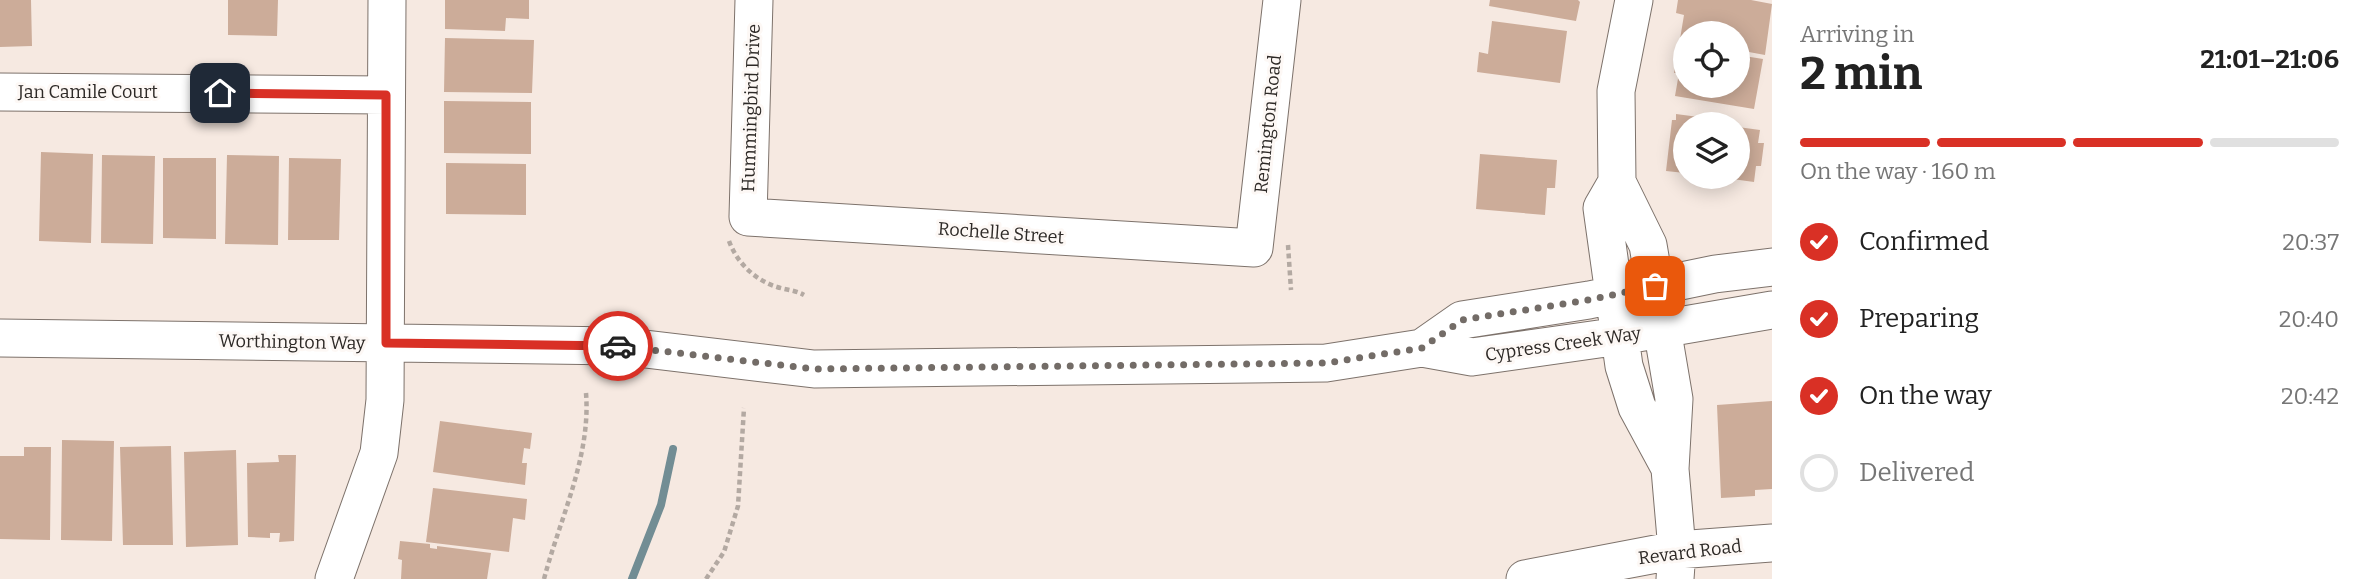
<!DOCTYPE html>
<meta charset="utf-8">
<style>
body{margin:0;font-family:Bitter,serif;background:#f2f2f2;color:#222;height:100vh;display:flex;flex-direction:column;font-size:26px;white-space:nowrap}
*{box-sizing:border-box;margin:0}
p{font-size:23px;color:#767676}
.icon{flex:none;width:38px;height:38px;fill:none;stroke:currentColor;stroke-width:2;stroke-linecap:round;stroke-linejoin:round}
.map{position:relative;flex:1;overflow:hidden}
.details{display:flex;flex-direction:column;background:#fff;width:595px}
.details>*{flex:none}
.buttons{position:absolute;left:1673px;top:21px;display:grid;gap:14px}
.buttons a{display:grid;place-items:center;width:77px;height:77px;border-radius:50%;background:#fff;box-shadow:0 4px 18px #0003;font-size:35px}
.pin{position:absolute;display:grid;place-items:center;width:60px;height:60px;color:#fff;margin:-30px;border-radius:14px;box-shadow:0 4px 10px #0006}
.courier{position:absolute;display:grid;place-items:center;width:70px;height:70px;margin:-35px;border:5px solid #d93025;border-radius:50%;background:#fff;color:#222;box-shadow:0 2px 9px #0007}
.head em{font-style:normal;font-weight:700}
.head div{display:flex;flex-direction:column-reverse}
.head{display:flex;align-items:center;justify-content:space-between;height:119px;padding:0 28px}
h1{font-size:46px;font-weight:700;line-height:52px}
.bar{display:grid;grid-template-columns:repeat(4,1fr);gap:10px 7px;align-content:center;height:84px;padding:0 28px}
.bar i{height:9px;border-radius:5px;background:#e0e0e0}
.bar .active{background:#d93025}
.bar p{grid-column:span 4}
ol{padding:0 28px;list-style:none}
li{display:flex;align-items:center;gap:21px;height:77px}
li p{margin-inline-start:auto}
li .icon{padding:7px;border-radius:50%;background:#d93025;color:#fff;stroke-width:4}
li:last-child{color:#767676}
li i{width:38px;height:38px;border:4px solid #e0e0e0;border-radius:50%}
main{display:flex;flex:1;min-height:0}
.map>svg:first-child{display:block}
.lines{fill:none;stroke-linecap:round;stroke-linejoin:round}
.stream{stroke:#728d94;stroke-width:8}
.building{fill:#ccac99}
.minor-casing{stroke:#7d726b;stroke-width:39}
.path{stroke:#b3a9a2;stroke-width:4.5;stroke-dasharray:5 3.5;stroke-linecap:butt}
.minor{stroke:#fff;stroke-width:37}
.done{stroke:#736c67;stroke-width:7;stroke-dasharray:0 12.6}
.route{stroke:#d93025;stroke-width:9}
.labels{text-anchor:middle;stroke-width:6;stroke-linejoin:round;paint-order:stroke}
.street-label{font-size:18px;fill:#2d2926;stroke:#fdf8f5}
</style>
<main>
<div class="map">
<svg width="1772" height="579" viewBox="0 0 1772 579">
<rect width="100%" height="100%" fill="#f6e9e1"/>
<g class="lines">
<!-- stream -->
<path class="stream" d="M632,579L661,505L673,449"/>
</g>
<!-- building -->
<path class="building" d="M0,0H31L32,46L0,47Z
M228,0H278L277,36L228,35Z
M445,0H529V19L506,18L505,31L445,29Z
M1490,0H1578L1580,2L1576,21L1489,6Z
M1678,0H1751L1772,4L1765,55L1738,50V33H1685V40L1680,39L1684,15L1676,13Z
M1492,21L1567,31L1560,83L1477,72L1479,52L1488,54Z
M445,38L534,40L532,93L444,92Z
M1679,45L1685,46V86H1738V55L1763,59L1754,109L1675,96L1679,73H1674Z
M444,101L531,102V154L444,153Z
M1676,114L1706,118L1705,124H1685V173L1666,171L1672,120H1676Z
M1738,127L1760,130L1758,143H1764L1761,166H1756L1754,182L1725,178L1738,177Z
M41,152L93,154L91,243L39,241Z
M1480,154L1557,160L1555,188H1547L1545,215L1476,209Z
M102,155L155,156L153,244L101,243Z
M227,155L279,156L278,245L225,244Z
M163,158H216V239L163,238Z
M289,158L341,159L339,240H288Z
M446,163L526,164V215L446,214Z
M1772,401V489L1755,490V496L1721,498L1717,405Z
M440,421L532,433L530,449L524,448L522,463H527L525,485L433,472Z
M62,440L114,441L112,541L61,540Z
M171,446L173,545H123L120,447Z
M24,447H51L50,540L0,539V456H24Z
M236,450L238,545L186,547L184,452Z
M278,455H296L294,541L279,542L280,533H270V538L248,537L247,463L279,462Z
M433,488L527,499L525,520L513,518L509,552L426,542Z
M400,541L430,544V548L437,549V546L491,553L487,579H401L402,560L398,559Z"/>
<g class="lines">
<defs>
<path id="minor" d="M754,0L748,217L1254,248L1282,0
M1634,0L1616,91L1617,182L1648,245L1674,399L1670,469L1677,550L1675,579
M0,92L386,95
M1617,182L1602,208L1624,366L1637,407L1670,468
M0,338L620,346L814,369L1326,363L1422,348L1472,357L1620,336L1772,310
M1422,348L1462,320L1589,300L1715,274L1772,267
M334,579L379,453L385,400L387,0
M1525,579L1677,550L1772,543"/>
</defs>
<!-- minor casing -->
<use href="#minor" class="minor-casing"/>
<!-- path -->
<path class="path" d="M729,241C737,263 755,280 777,287C786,290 795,290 804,295
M1288,245L1291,290
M544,579C560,518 591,457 586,393
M706,579L724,552L738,506L744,408"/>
<!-- minor -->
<use href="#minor" class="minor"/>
</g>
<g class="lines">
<!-- done -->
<path class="done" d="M618,346L814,369L1326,363L1422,348L1462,320L1588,300L1655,286"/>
<!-- route -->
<path class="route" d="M220,93L386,95V343L618,346"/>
</g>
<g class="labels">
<!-- street labels -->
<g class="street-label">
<text x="88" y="98">Jan Camile Court</text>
<text transform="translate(751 108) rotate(-88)" y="6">Hummingbird Drive</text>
<text transform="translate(1268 124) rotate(-84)" y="6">Remington Road</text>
<text transform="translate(1001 233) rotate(4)" y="6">Rochelle Street</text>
<text transform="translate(292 342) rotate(1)" y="6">Worthington Way</text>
<text transform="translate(1563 344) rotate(-8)" y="6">Cypress Creek Way</text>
<text transform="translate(1690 552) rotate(-7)" y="6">Revard Road</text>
</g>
</g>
</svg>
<div class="buttons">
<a><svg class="icon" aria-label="locate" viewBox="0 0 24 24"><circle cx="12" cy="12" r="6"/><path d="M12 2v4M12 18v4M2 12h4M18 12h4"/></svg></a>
<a><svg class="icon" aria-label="layers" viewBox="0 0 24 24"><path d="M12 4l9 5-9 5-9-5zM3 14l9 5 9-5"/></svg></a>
</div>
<div class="pin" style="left:1655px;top:286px;background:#ea580c"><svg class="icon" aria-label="bag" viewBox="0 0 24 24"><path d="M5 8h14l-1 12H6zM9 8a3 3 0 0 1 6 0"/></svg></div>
<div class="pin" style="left:220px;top:93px;background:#1f2937"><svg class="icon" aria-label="home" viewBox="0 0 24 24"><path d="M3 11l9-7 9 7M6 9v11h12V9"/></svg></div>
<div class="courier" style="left:618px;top:346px"><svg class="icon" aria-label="car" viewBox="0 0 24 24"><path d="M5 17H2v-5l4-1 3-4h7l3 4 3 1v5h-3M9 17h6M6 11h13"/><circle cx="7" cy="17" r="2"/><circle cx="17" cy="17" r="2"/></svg></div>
</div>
<section class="details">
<div class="head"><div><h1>2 min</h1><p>Arriving in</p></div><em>21:01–21:06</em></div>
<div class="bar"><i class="active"></i><i class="active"></i><i class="active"></i><i></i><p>On the way · 160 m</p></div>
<ol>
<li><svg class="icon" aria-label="check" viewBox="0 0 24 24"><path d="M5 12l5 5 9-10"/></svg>Confirmed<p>20:37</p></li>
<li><svg class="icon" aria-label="check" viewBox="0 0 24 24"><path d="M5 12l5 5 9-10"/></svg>Preparing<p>20:40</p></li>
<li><svg class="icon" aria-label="check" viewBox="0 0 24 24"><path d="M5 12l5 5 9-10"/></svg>On the way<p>20:42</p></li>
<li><i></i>Delivered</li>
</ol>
</section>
</main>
